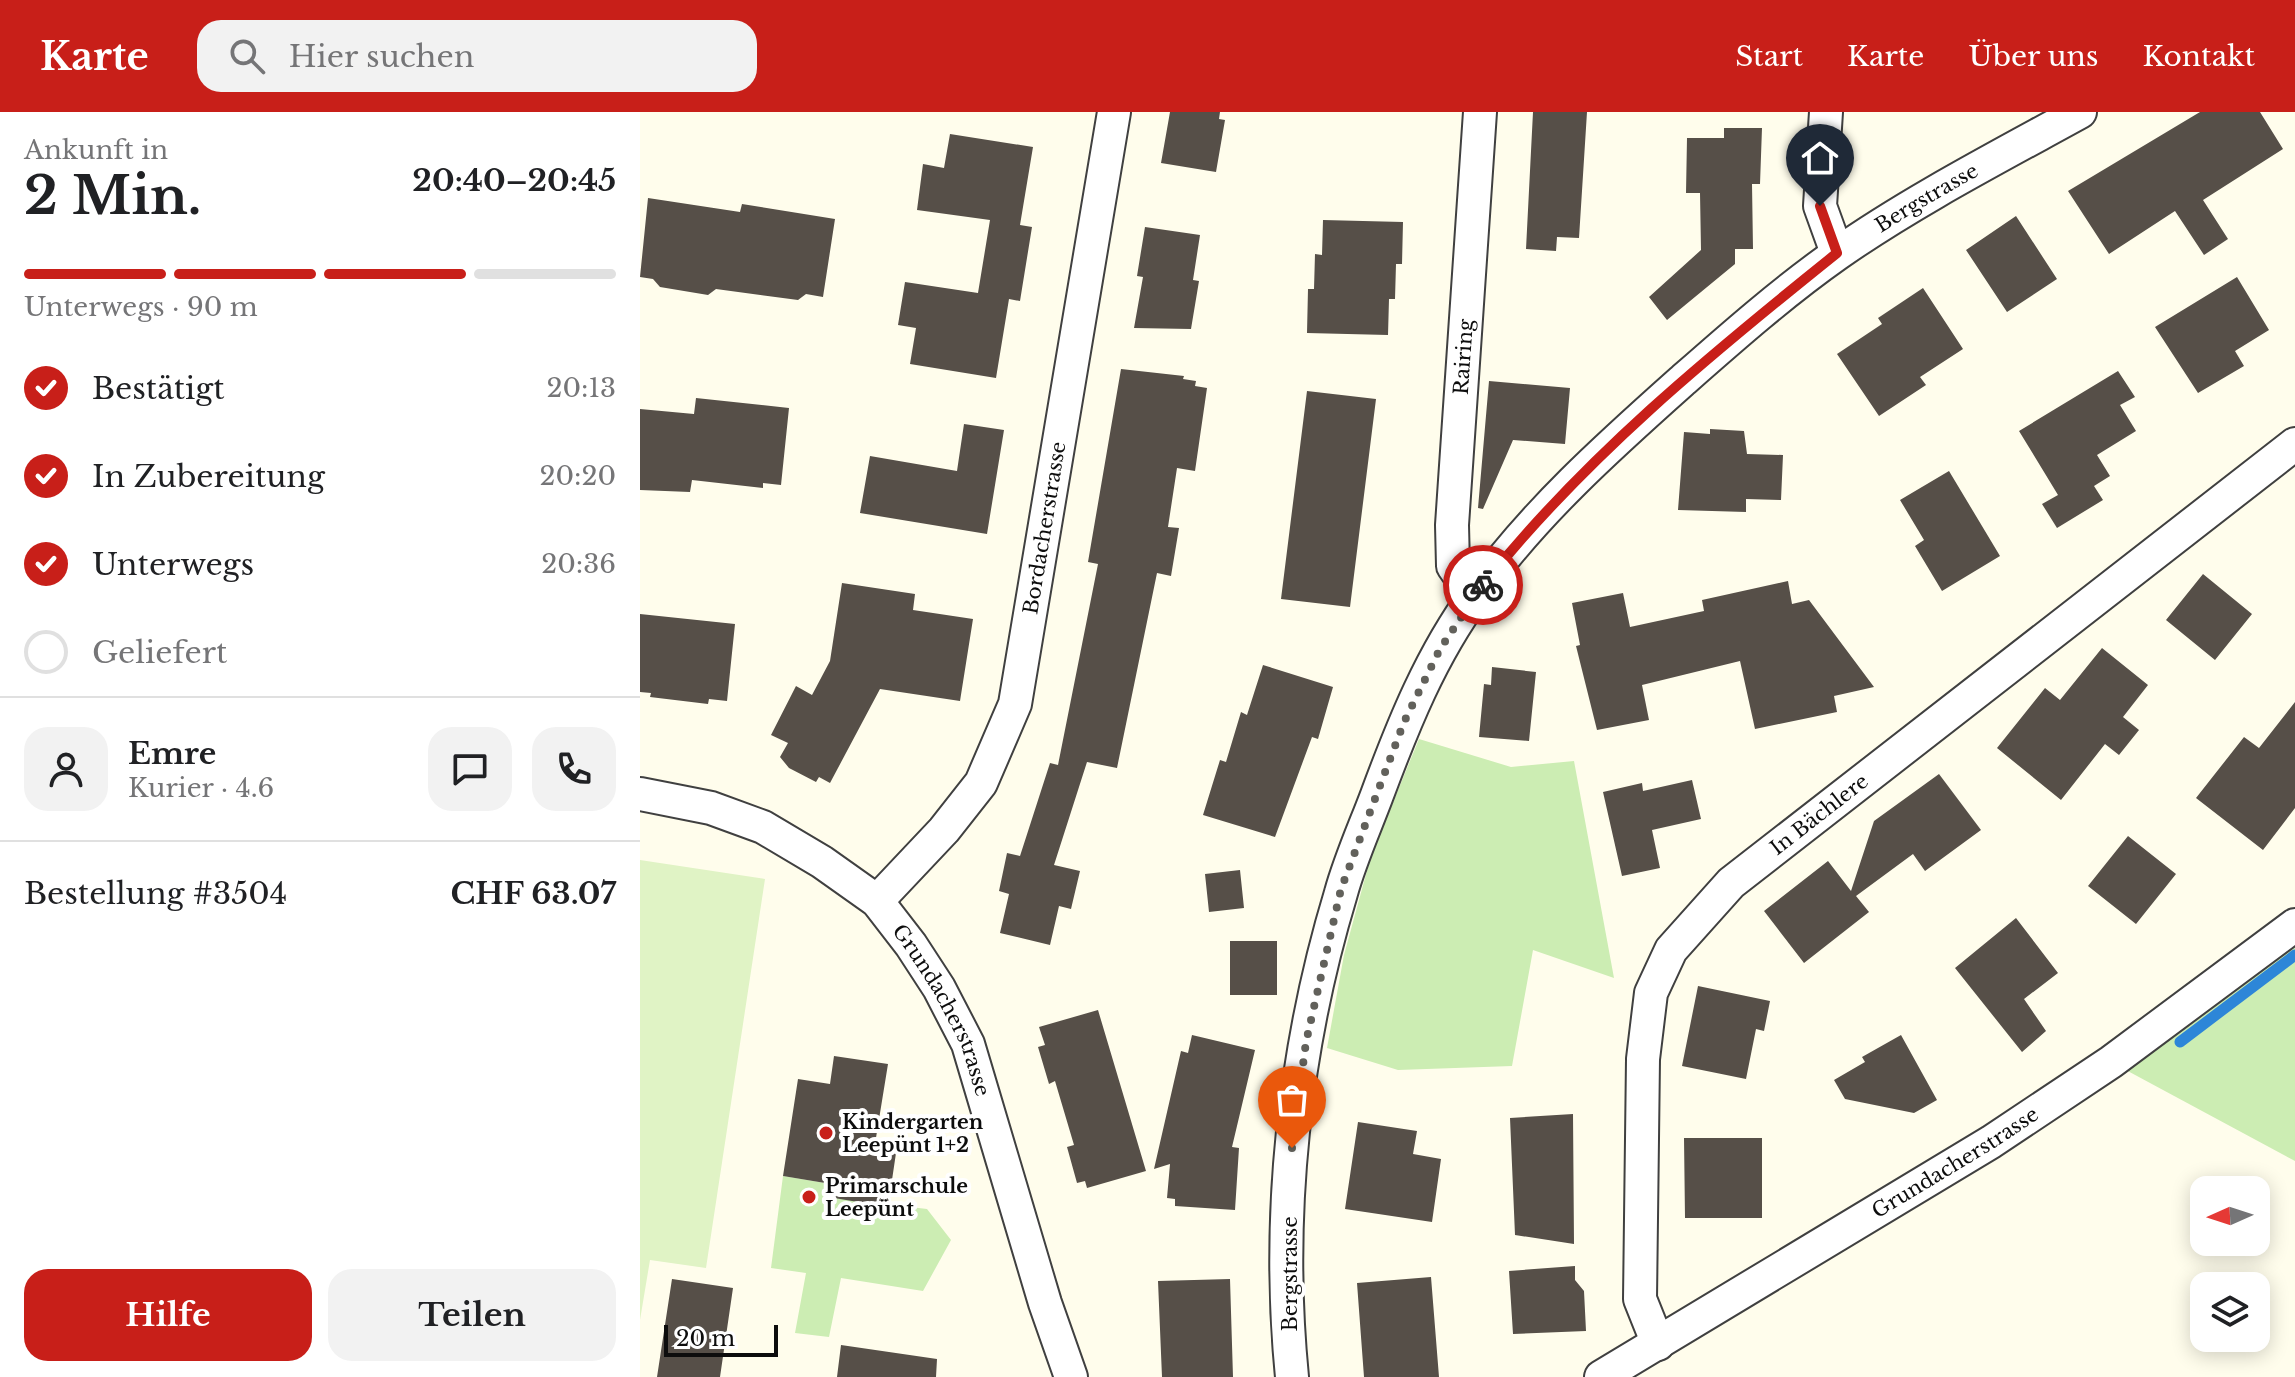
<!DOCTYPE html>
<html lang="de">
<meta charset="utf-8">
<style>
body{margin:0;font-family:"Libre Baskerville",serif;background:#f2f2f2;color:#202124;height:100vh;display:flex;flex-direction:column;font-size:30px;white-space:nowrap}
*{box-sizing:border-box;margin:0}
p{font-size:26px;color:#757577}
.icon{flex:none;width:44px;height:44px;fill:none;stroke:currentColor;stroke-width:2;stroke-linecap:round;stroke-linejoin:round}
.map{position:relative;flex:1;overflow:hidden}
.side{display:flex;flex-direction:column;background:#fff;width:640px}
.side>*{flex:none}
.needle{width:52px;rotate:267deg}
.buttons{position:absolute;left:1550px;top:1064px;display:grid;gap:16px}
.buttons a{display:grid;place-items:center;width:80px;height:80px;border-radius:16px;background:#fff;box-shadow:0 4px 20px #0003;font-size:40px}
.scale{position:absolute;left:24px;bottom:20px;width:114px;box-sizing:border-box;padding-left:8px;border:4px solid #0d0d0d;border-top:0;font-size:22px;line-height:28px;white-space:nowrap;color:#0d0d0d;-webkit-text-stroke:6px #fff;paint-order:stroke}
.pin{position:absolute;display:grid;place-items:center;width:68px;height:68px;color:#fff;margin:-82px -34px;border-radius:50% 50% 50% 0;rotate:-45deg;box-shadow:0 0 8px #0007}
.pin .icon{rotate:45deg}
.courier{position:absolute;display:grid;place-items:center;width:80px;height:80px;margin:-40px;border:6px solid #c81f19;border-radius:50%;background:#fff;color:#222;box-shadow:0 2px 10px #0007}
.headline em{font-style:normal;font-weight:700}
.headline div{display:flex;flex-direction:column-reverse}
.headline{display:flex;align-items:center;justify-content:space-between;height:136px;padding:0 24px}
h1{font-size:52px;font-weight:700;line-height:60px}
.bar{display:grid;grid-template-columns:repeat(4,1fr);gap:12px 8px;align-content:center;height:96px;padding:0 24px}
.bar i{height:10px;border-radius:6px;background:#e0e0e0}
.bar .on{background:#c81f19}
.bar p{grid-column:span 4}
.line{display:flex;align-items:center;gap:20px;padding:0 24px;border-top:2px solid #e0e0e0}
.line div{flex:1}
.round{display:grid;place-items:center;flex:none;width:84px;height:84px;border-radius:24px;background:#f2f2f2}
ol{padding:0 24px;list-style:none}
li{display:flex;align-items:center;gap:24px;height:88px}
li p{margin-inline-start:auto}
li .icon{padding:8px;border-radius:50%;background:#c81f19;color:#fff;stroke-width:4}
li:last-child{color:#757577}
li i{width:44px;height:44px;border:4px solid #e0e0e0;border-radius:50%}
.button{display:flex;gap:16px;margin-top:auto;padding:16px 24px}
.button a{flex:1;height:92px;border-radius:24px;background:#c81f19;color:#fff;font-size:32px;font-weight:700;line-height:92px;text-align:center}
.button a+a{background:#f2f2f2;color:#202124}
header{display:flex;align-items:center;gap:48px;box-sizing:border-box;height:112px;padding:0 40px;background:#c81f19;color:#fff}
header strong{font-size:38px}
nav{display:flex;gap:44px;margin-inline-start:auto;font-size:28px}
.search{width:560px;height:72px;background:#f2f2f2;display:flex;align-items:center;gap:20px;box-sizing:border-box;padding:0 28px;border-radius:24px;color:#757577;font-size:30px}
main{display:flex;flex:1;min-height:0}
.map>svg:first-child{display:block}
.green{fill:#ccedb3}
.pitch{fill:#e0f3c5}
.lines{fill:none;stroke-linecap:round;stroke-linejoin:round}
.stream{stroke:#2d86d8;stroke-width:11}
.building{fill:#564f48}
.street-casing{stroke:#404040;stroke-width:36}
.street{stroke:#fff;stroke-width:32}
.done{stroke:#62615b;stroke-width:8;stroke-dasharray:0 14.4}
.route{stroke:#c81f19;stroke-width:10}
.poi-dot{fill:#c81f19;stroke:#fff;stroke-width:3}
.labels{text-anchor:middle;stroke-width:8;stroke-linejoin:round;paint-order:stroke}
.street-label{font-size:20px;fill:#0d0d0d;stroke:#fff}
.poi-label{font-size:20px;font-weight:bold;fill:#0d0d0d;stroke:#fff;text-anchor:start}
</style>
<header>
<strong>Karte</strong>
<div class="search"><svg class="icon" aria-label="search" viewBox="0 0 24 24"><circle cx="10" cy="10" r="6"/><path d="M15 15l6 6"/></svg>Hier suchen</div>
<nav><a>Start</a><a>Karte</a><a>Über uns</a><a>Kontakt</a></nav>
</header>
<main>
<section class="side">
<div class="headline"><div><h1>2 Min.</h1><p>Ankunft in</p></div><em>20:40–20:45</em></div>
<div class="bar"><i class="on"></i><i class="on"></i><i class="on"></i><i></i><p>Unterwegs · 90 m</p></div>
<ol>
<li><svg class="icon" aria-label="check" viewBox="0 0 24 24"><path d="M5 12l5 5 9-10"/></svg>Bestätigt<p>20:13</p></li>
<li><svg class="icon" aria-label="check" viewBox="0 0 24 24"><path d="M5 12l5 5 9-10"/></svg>In Zubereitung<p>20:20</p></li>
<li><svg class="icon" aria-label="check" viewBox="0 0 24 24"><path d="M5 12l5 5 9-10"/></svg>Unterwegs<p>20:36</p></li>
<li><i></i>Geliefert</li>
</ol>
<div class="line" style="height:144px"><a class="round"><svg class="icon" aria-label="person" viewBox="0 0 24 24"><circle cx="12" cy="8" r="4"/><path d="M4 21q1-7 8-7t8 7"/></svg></a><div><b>Emre</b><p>Kurier · 4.6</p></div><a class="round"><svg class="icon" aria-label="chat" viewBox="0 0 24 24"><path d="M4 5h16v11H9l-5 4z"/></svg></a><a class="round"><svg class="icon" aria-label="phone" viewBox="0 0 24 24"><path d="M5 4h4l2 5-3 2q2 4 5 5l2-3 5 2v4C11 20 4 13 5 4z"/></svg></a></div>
<div class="line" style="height:104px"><div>Bestellung #3504</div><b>CHF 63.07</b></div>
<div class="button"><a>Hilfe</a><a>Teilen</a></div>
</section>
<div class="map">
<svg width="1655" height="1265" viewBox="0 0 1655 1265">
<rect width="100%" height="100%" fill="#fffdec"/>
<!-- green -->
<path class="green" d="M779,627L871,655L934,649L974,866L893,838L872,954L758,958L687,936L704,843L731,744Z
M1655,813V1049L1471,950Z
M143,1064L197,1073L195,1086L287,1097L311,1128L283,1179L201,1166L189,1225L155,1221L166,1161L131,1156Z"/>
<!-- pitch -->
<path class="pitch" d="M0,748L125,767L66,1156L10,1148L0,1208Z"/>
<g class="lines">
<!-- stream -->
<path class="stream" d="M1540,930L1655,843"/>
</g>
<!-- building -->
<path class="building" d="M530,0H580L579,7L585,8L576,60L521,51Z
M893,0H947L939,126L917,125L916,139L886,137Z
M1560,0H1620L1643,37L1563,88L1588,127L1564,143L1535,99L1469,142L1428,79Z
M1084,16H1122L1120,72H1112L1113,137H1095V152L1027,208L1009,185L1061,138L1060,81H1046L1047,26H1084Z
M310,22L393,35L380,113L392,115L380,189L369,187L356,266L270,252L276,216L258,213L265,170L338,181L350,108L277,98L283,52L304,56Z
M8,86L100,100L102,92L195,107L183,185L166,182L158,188L76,177L68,183L20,175L13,167L0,165Z
M1376,104L1417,167L1367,200L1326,138Z
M683,108L763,110L762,152H756L755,187H749L748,223L667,221L668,177H674L675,142L682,143Z
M505,115L560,123L553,168L559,169L551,217L494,216L503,165L497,164Z
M1597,165L1629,218L1595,239L1604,254L1558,281L1515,215Z
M1283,176L1323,237L1280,265L1286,273L1239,304L1197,242L1242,212L1238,206Z
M481,257L544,264L543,267L556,269L555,274L567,276L555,359L537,356L528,415L539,416L531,464L517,461L477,656L447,650L414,753L440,759L431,797L419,794L410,833L360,821L369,782L359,779L367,741L380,744L410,651L418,653L458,452L448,450Z
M1478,259L1495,285L1480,293L1496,319L1457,343L1470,364L1454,374L1463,388L1417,416L1402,392L1418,383L1379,319Z
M849,269L930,276L925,332L873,328L843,397L838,396Z
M667,279L736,287L710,495L641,487Z
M56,286L149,296L141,373L123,371V376L52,368L50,380L0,378V297L54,302Z
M324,312L364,318L347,422L220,401L230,344L317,359Z
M1070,317L1104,319L1107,342L1143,343L1141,388L1106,387V400L1038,398L1044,320L1070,322Z
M1309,359L1360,444L1302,479L1275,434L1284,428L1260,388Z
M1563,462L1612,502L1575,548L1526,508Z
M1148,469L1152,492L1169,488L1234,575L1194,584L1197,600L1115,617L1100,549L1002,573L1009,608L957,618L936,534L940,533L932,491L983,481L990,515L1064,499L1062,488Z
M202,471L275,482L273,498L333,507L320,589L240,577L190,671L179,665L176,670L149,656L140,645L148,631L131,623L156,574L172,583L190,549Z
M0,502L95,512L87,589L69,587L68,592L10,585L11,581L0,580Z
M1462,536L1508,573L1483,605L1499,618L1479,643L1465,632L1421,688L1357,636L1405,576L1420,588Z
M623,553L693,575L678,627L672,625L635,725L563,703L580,648L586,650L601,600L607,603Z
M852,555L896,560L889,629L839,625L844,572L851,573Z
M1655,590V696L1623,738L1556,686L1604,625L1619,636Z
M1299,662L1341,718L1285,759L1273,742L1216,784L1229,800L1164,851L1124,799L1188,749L1211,779L1234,709Z
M1052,668L1061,707L1012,718L1020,756L982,764L963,680L1002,671L1003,679Z
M1488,724L1536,762L1496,812L1448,774Z
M600,758L604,796L569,800L565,762Z
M1376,806L1418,861L1384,887L1406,919L1382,940L1315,856Z
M590,829H637V883H590Z
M1058,874L1130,889L1124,919L1116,917L1106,967L1042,954Z
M458,898L506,1059L447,1076L445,1069L437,1071L427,1035L434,1033L415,969L409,972L398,935L405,933L399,915Z
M552,923L615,938L592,1035L599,1036L595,1098L535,1094V1087L527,1086L530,1052L514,1057L541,939L548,941Z
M1261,923L1297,988L1274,1001L1205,987L1194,968L1225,950L1222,945Z
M194,944L248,952L234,1038L256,1041L248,1095L194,1086L197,1073L143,1064L158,967L190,972Z
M933,1002L934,1132L875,1123L870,1006Z
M718,1010L777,1019L773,1042L801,1047L792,1110L705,1097Z
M1044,1026H1122V1106H1045Z
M935,1154V1168L944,1179L946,1219L873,1222L869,1159Z
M791,1165L799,1265H724L717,1171Z
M32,1167L93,1176L80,1265H17Z
M590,1167L593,1265H522L518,1169Z
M201,1233L297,1247L296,1265H197Z"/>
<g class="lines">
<defs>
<g id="street">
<path d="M1186,0L1180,94L1197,141"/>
<path id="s1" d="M834,484L813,454L812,413L840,0"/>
<path id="s2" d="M0,682L71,696L123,715L182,750L237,789L271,833L299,876L328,932L405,1191L431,1265"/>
<path id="s3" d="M237,789L304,718L341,671L375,592L474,0"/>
<path id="s4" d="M1018,1232L1000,1187L1003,947L1011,881L1031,838L1091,771L1655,332"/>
<path id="s5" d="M652,1265C636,1104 654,936 701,781C710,748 725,715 737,683C763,613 791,543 836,482C893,402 969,334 1042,269C1092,225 1143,180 1197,142C1271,90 1360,44 1440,0"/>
<path id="s6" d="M961,1265L1351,1030L1471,950L1655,813"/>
</g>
</defs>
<!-- street casing -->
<use href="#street" class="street-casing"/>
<!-- street -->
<use href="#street" class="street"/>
</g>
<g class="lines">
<!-- done -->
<path class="done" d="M652,1036L666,930L701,777L764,610L800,537L843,473"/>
<!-- route -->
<path class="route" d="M843,473C944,346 1071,242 1197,141L1180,94"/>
</g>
<!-- markers -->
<g class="poi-dot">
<circle cx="186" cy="1021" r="8"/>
<circle cx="169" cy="1085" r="8"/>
</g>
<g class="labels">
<!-- street labels -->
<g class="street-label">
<text dy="7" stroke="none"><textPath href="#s5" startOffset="1422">Bergstrasse</textPath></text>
<text dy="7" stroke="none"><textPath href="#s1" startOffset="246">Rairing</textPath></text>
<text dy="7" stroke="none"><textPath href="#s3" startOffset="422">Bordacherstrasse</textPath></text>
<text dy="7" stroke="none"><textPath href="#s4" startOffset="604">In Bächlere</textPath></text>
<text dy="7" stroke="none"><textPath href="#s2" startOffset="392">Grundacherstrasse</textPath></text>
<text dy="7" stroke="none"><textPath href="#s6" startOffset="414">Grundacherstrasse</textPath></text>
<text transform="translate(650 1162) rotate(-90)" y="7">Bergstrasse</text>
</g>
<!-- poi labels -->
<g class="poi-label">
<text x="202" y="1017">Kindergarten<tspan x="202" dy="23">Leepünt 1+2</tspan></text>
<text x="185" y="1081">Primarschule<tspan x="185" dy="23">Leepünt</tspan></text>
</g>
</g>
</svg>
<div class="buttons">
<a><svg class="needle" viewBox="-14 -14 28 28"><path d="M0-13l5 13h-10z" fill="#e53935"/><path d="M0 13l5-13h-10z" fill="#757577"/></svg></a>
<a><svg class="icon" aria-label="layers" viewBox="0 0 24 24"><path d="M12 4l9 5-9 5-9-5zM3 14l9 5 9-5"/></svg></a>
</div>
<div class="scale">20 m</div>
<div class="pin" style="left:652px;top:1036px;background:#ea580c"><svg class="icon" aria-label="bag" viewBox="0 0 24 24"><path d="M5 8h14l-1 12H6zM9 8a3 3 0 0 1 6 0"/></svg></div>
<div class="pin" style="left:1180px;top:94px;background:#1f2937"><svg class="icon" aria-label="home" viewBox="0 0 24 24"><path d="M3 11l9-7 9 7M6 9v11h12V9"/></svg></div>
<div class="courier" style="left:843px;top:473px"><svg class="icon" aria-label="bike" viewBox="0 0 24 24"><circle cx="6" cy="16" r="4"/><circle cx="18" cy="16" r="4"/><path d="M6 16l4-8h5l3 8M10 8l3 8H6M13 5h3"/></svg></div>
</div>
</main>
